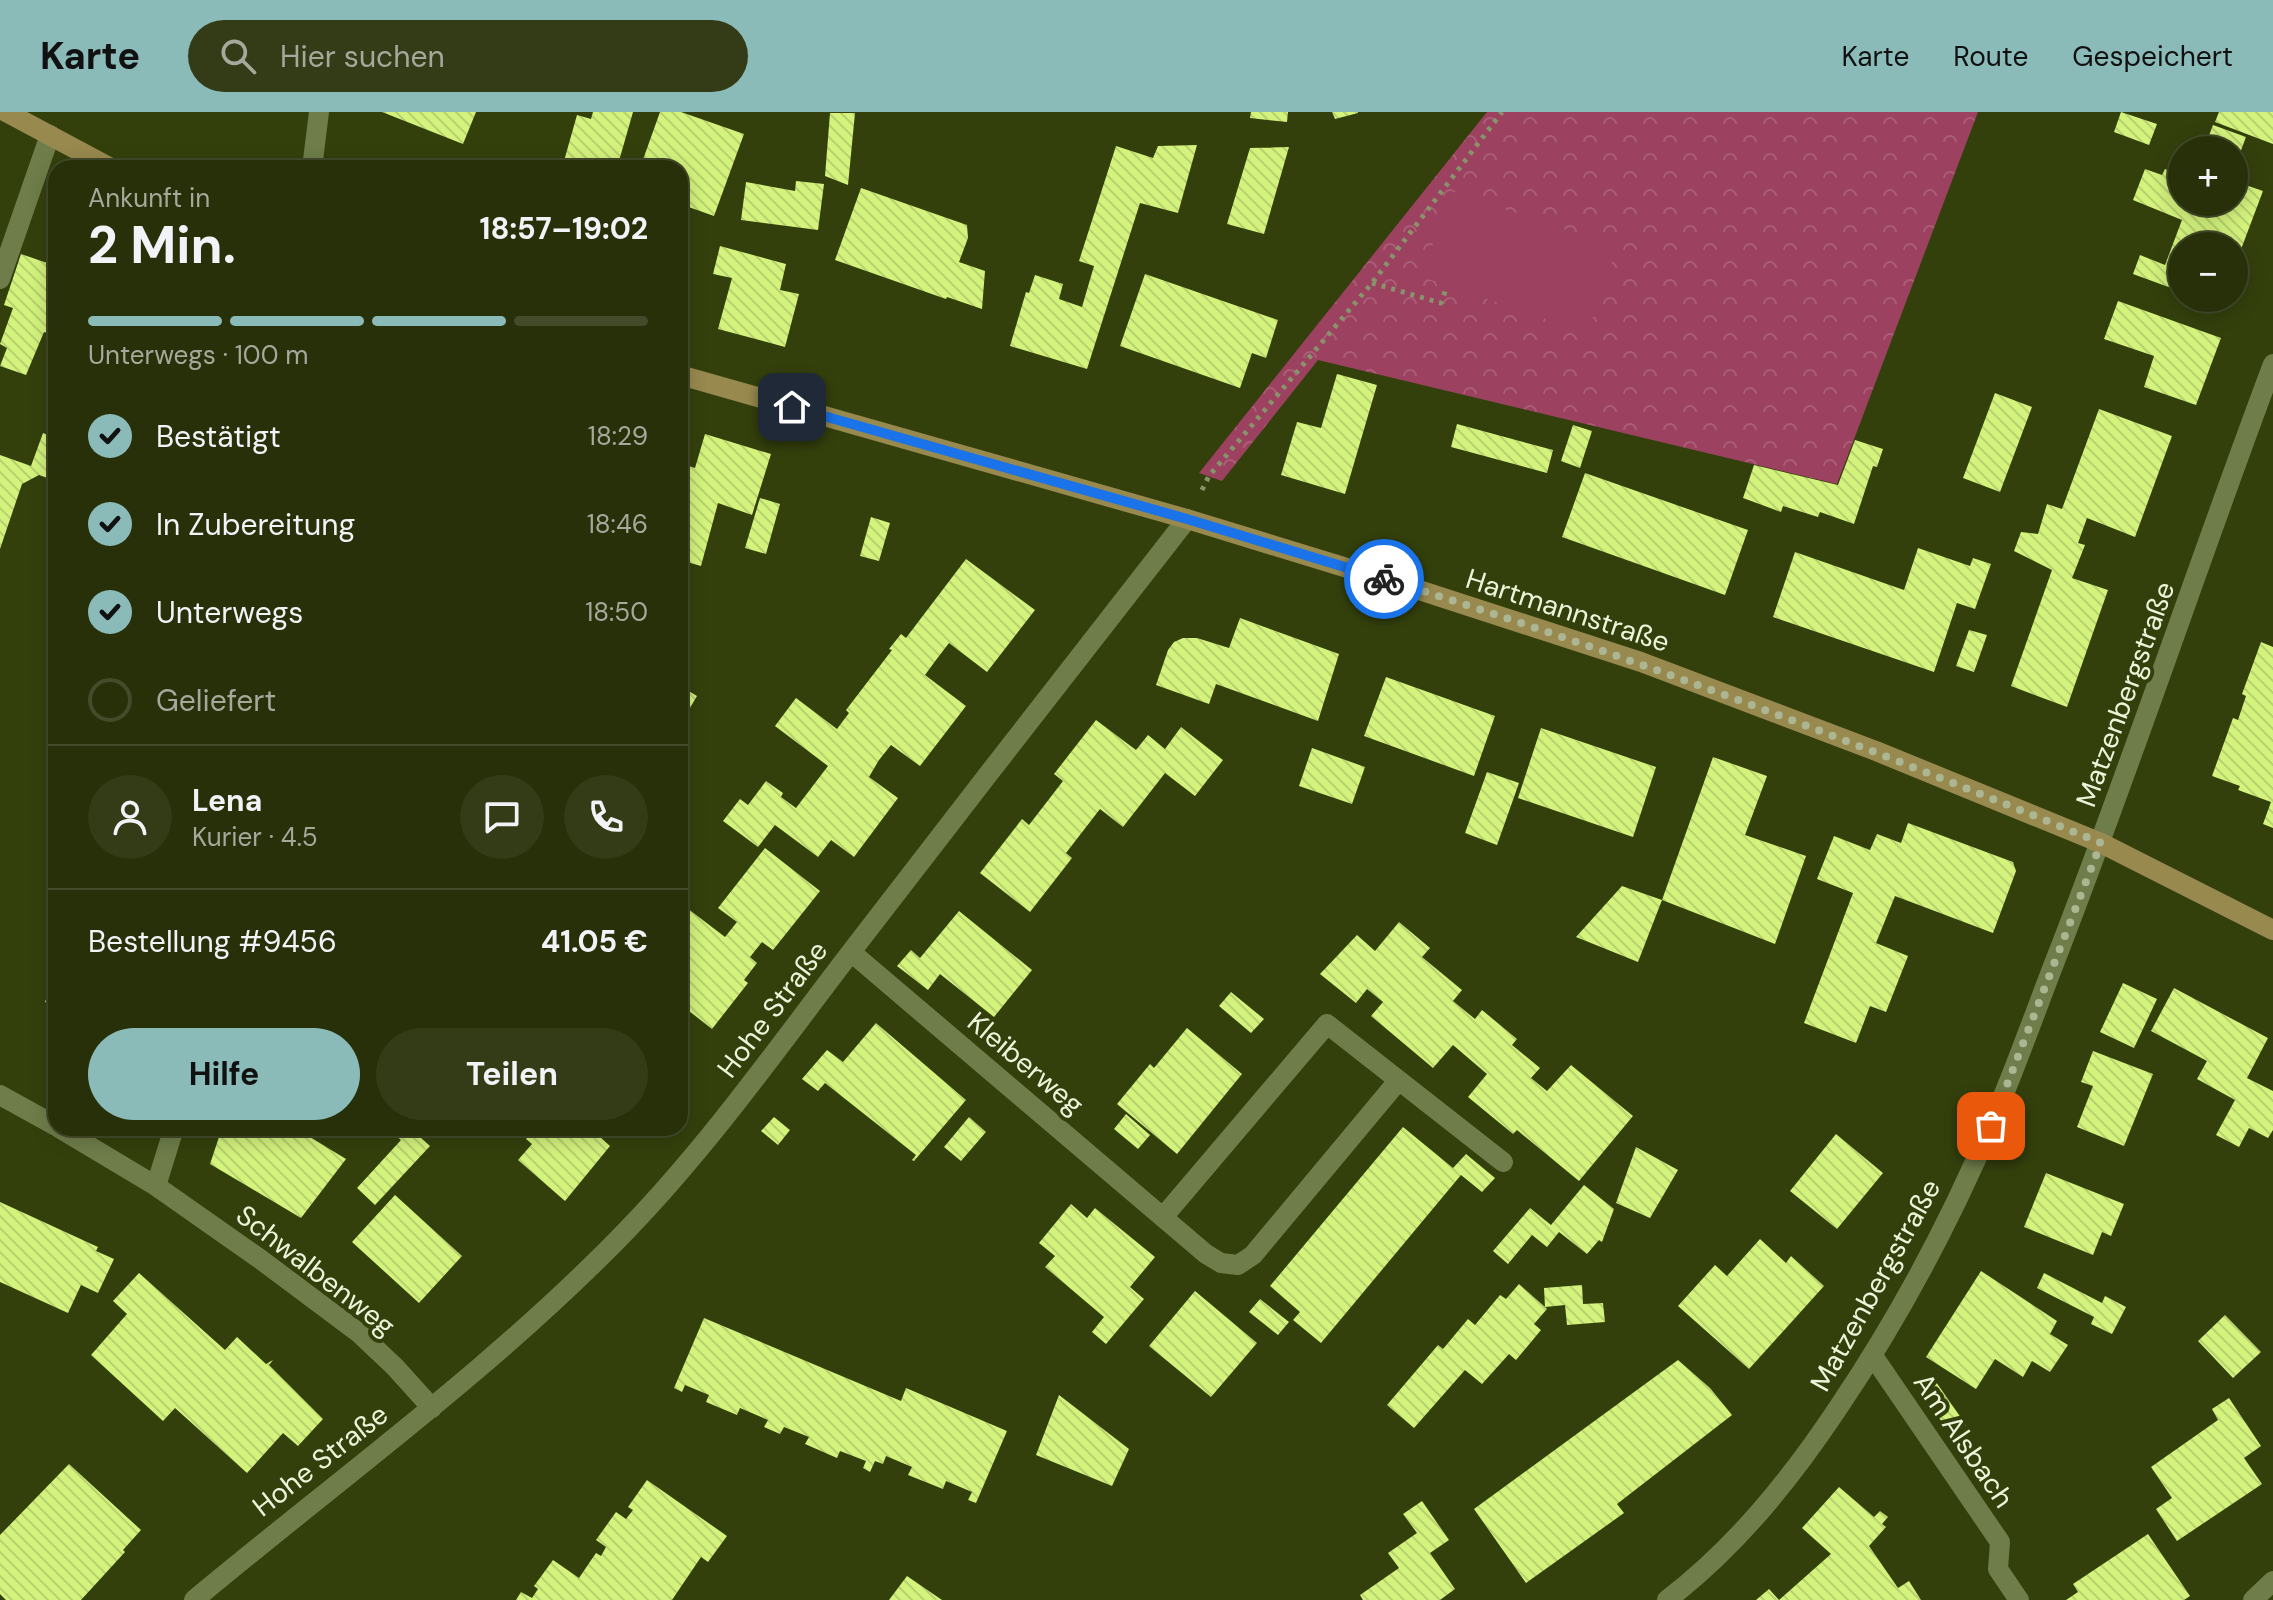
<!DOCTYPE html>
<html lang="de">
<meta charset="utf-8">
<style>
body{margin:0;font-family:"DM Sans",sans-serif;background:#333c17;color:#f1f3f6;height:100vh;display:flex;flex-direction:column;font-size:30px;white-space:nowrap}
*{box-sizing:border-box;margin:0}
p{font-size:26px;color:#a4a99c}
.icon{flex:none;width:44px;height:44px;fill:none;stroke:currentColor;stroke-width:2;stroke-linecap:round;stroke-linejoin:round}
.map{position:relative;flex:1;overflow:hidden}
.details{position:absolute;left:48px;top:48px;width:640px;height:976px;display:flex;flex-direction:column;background:#273009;border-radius:24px;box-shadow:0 4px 20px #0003,0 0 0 2px #434b2a}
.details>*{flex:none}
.tools{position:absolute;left:2168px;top:24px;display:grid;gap:16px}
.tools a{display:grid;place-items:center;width:80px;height:80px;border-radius:50%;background:#273009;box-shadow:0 4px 20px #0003,0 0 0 2px #434b2a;font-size:40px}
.pin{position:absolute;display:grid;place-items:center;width:68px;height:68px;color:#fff;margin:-34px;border-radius:16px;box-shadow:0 4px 12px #0006}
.courier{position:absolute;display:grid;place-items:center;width:80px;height:80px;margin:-40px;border:6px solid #1a73e8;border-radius:50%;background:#fff;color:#222;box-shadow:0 2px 10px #0007}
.headline em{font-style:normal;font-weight:700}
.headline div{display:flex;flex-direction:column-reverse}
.headline{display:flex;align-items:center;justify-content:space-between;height:136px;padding:0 40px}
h1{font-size:52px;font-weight:700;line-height:60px}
.bar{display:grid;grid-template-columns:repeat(4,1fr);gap:12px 8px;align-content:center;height:96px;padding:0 40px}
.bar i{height:10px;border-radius:6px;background:#434b2a}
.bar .current{background:#8bbbb9}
.bar p{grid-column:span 4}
.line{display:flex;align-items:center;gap:20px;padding:0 40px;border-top:2px solid #434b2a}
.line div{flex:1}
.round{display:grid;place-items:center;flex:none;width:84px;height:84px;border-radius:42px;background:#333c17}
ol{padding:0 40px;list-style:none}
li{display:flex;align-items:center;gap:24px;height:88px}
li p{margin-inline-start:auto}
li .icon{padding:8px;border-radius:50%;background:#8bbbb9;color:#111;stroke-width:4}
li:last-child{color:#a4a99c}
li i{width:44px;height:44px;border:4px solid #434b2a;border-radius:50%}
.cta{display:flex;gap:16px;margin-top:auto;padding:16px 40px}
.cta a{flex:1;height:92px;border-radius:48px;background:#8bbbb9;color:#111;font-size:32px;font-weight:700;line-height:92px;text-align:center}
.cta a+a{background:#333c17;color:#f1f3f6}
header{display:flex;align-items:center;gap:48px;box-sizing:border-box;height:112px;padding:0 40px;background:#8bbbb9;color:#111}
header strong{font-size:38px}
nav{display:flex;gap:44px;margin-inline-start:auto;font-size:28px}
.search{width:560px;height:72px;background:#333c17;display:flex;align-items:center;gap:20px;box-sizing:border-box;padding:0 28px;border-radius:44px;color:#a4a99c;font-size:30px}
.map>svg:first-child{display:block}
.forest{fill:url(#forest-crowns)}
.pitch{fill:#9c4160}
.building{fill:url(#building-back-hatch)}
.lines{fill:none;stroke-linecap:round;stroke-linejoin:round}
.path{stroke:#88936b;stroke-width:5;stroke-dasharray:4 6;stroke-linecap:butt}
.service{stroke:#6f7d4a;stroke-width:20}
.minor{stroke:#6f7d4a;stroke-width:20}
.secondary{stroke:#98894e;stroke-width:20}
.done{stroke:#acb692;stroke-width:8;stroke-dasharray:0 14.4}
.route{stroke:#1a73e8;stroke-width:10}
.labels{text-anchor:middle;stroke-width:8;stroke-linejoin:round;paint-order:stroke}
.street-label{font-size:28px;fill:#ecf5da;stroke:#34400c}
</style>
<header>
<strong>Karte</strong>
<div class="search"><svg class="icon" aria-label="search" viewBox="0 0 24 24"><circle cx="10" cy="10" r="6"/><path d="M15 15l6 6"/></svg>Hier suchen</div>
<nav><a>Karte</a><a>Route</a><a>Gespeichert</a></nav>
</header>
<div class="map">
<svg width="2273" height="1488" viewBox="0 0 2273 1488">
<defs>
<pattern id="forest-crowns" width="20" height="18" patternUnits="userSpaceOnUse" patternTransform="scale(2)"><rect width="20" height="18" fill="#9c4160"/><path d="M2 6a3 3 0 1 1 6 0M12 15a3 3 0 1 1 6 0" fill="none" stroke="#aa5d76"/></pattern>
<pattern id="building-back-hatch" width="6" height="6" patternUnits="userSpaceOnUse" patternTransform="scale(2)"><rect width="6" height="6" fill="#d4f37c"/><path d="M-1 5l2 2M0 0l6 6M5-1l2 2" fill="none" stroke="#b8d170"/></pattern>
</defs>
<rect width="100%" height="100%" fill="#34400c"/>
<!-- forest -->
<path class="forest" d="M1487,0H1978L1837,372L1318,248L1222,369L1199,361Z"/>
<!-- pitch -->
<path class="pitch" d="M1451,79L1617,135L1588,221L1422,165Z"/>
<!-- building -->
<path class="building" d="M382,0H476L463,32Z
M593,0H633L617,56H562L577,3L591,7Z
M660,0H681L744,22L714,104L680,92V56H640Z
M1251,0H1288L1287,10L1250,6Z
M1332,0H1358V1L1335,7Z
M2121,0L2157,12L2149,33L2114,20Z
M2219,0H2273V32L2215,10Z
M830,1H855L848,73L825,64Z
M2213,13L2246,25L2240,41L2207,29Z
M1197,33L1178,101L1140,91L1087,257L1010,234L1026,180L1029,181L1035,163L1063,172L1059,187L1082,195L1094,154L1079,149L1116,34L1153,46L1158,34Z
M1289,35L1264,122L1227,112L1250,36Z
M2145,57L2162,63L2165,57L2182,63V90H2234V69L2263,79L2234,156V134H2182V180L2133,162L2140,143L2165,153L2182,108L2133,88Z
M796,69L824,72L818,118L741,108L746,70L795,79Z
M861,76L967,113L968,126L959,150L985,159L982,197L947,185L946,187L835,148Z
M720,134L786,152L780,178L799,182L785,235L718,217L732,166L713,162Z
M21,142L56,154V223L44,220L26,263L0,254L7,236L0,232L13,196L4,193Z
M1145,162L1278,208L1266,246L1252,241L1240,276L1120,234Z
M2118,189L2221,226L2196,293L2144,275L2154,244L2104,227Z
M1337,262L1377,273L1345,382L1281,363L1297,310L1321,316Z
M1995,281L2032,295L2000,380L1963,366Z
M2099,297L2172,324L2135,425L2087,406L2078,431L2085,433L2072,466L2108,478L2067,595L2011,574L2052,458L2014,439L2021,420L2038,422L2047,392L2062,397Z
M1457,312L1553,338L1547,361L1451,335Z
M1573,313L1592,319L1580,356L1561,349Z
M43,321L56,326V369L39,363L22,372L0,437V343L31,354Z
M705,322L771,342L752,403L718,391L701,454L680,448V351L695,356Z
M1855,328L1883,337L1877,355L1873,354L1854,412L1820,400L1818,405L1783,394L1781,400L1743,386L1754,353L1838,373Z
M1585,361L1748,418L1725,483L1562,425Z
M760,386L780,392L766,442L745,436Z
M871,405L890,411L879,449L860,444Z
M1918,436L1970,454L1973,446L1991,452L1975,497L1957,491L1934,560L1773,505L1795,440L1904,478Z
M966,447L1035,498L987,560L949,531L936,548L925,563L966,594L920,654L891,633L879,648L869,665L898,686L854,745L831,728L818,745L775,713L758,735L723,709L740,687L748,693L766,669L783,681L781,685L796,696L828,654L775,614L796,586L837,617L849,601L846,598L892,538L889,537L901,522L906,526Z
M1240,506L1339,542L1318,609L1216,572L1209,592L1156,573L1168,538L1174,530L1183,526H1197L1229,536Z
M1969,518L1987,523L1974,560L1956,554Z
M2261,530L2273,535V716L2263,712L2271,690L2238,678L2240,674L2212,664L2233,606L2238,608L2246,584L2242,582Z
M1386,565L1495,604L1474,664L1364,624Z
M680,574L697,584L684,606L680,603Z
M1096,608L1136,638L1148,623L1165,637L1181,615L1223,648L1195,684L1165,661L1123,715L1100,697L1066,741L1072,746L1030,800L980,761L1022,707L1029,713L1063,669L1054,662Z
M1541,616L1656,655L1633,725L1518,686Z
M1312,636L1365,655L1352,692L1299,674Z
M1713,645L1767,664L1745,723L1806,744L1775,832L1662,788L1638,850L1576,825L1622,774L1662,788Z
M1487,660L1519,671L1497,733L1465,721Z
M1908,711L2013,750L2016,759L1993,821L1895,784L1876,831L1908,844L1886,900L1870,894L1856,931L1804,911L1853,781L1817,767L1834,724L1870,738L1877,722L1901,731Z
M765,736L820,779L773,838L762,830L750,845L757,851L744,868L748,871L712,917L680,892V838L690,826L680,818V805L687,796L725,825L737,810L718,796Z
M959,799L1032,858L994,905L940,862L928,878L897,854L911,838L920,846Z
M1399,810L1430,836L1422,845L1462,878L1453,889L1475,907L1482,898L1517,927L1512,933L1540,956L1531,966L1547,979L1571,953L1633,1004L1579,1069L1517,1018L1513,1022L1468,985L1487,962L1453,933L1433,956L1371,904L1383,890L1367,877L1356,891L1320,862L1357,823L1375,839Z
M56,860V894L45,890Z
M2123,871L2157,887L2134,936L2100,920Z
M2174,876L2268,926L2247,966L2273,979V1018L2268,1026L2249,1016L2239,1035L2216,1023L2235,988L2197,967L2207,949L2151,919Z
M1231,880L1264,907L1251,921L1219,894Z
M876,911L966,988L914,1049L912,1048L916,1043L825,971L818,979L802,967L827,938L843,950Z
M1187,916L1242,962L1177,1042L1117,992L1150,952L1154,956Z
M2093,939L2153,962L2124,1034L2077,1015L2093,974L2081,970Z
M1126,1002L1150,1023L1138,1037L1114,1017Z
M774,1005L790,1018L778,1033L761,1019Z
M969,1005L986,1020L961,1049L944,1035Z
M1403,1015L1453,1056L1466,1042L1495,1066L1482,1080L1461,1063L1321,1231L1293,1208L1300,1200L1270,1174Z
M222,1016H307L305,1022L346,1047L301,1106L210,1052Z
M387,1016H410L430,1034L375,1093L357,1076L401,1028Z
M535,1016H590L610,1034L565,1089L518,1048L532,1032L526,1027Z
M1836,1022L1883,1061L1837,1117L1790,1079Z
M1636,1035L1678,1058L1650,1106L1616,1091Z
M2046,1061L2124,1092L2111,1124L2102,1120L2093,1143L2024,1115Z
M1584,1073L1614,1097L1602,1130L1599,1128L1587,1142L1559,1120L1547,1135L1532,1123L1508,1152L1493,1139L1530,1096L1551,1113Z
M395,1083L462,1144L419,1191L352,1130Z
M0,1090L98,1135L96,1139L114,1147L98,1181L81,1173L68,1201L0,1170Z
M1071,1092L1087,1106L1095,1096L1155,1145L1130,1175L1144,1187L1106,1232L1092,1220L1104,1205L1045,1155L1055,1144L1039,1131Z
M1760,1127L1786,1151L1791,1144L1824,1174L1749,1257L1678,1194L1715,1153L1727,1164Z
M1981,1159L2057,1209L2050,1222L2068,1233L2050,1260L2032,1249L2023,1265L1995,1247L1976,1277L1926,1245Z
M139,1161L225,1238L237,1225L266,1252L273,1248L269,1253L323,1307L298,1334L283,1321L247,1361L175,1296L163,1309L91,1243L127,1202L113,1189Z
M2044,1161L2102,1191L2105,1184L2126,1195L2112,1222L2091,1212L2094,1205L2037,1176Z
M1519,1172L1545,1195L1544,1176L1582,1173L1583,1192L1603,1191L1605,1210L1567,1213L1565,1193L1545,1195L1547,1197L1534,1212L1541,1218L1516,1248L1509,1242L1482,1272L1465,1258L1414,1316L1387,1293L1438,1233L1443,1237L1468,1207L1475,1213L1500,1183L1506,1187Z
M1195,1179L1257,1231L1211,1285L1149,1234Z
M1260,1187L1289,1210L1278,1223L1249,1200Z
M2225,1203L2261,1240L2233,1266L2198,1229Z
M704,1206L901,1289L906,1276L1007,1319L976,1391L968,1388L972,1380L946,1369L943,1377L908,1363L912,1355L886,1344L883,1352L875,1349L870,1360L863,1356L866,1349L840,1339L837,1346L805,1332L809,1325L784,1315L780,1322L764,1315L768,1308L740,1296L737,1303L706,1290L709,1283L685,1273L682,1280L674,1276Z
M1678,1248L1710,1276L1732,1303L1617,1392L1624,1401L1526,1471L1474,1397Z
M1936,1270L1966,1313L1951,1323L1921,1280Z
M1059,1283L1129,1337L1112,1374L1036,1343Z
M2229,1286L2261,1334L2244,1346L2262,1372L2177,1429L2156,1397L2172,1386L2151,1355L2218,1308L2212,1297Z
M69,1352L141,1418L123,1438L125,1440L81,1488H6L0,1482V1423Z
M647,1368L727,1424L708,1450L701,1445L672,1488H516L521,1480L532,1486L538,1477L534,1474L553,1448L579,1466L596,1441L601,1444L606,1435L596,1428L616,1400L626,1407L633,1398L628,1395Z
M1839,1375L1874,1405L1880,1399L1888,1405L1882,1412L1886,1415L1869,1434L1898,1476L1909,1469L1921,1488H1779L1831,1442L1802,1416Z
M1422,1389L1449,1428L1430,1441L1455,1477L1440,1488H1363L1360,1483L1399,1456L1388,1441L1417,1421L1403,1402Z
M2148,1422L2190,1484L2184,1488H2066L2078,1480L2073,1472Z
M907,1464L942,1488H889Z
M1769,1477L1779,1488H1756Z"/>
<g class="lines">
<!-- path -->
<path class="path" d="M1372,171L1441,191L1447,174
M1202,378L1209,364L1372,171L1502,0"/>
<!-- service -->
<path class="service" d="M312,56L319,0
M0,167L50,23"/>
<!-- minor -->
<path class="minor" d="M851,840L1206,1142L1221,1151L1238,1153L1253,1143L1398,969
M0,983L56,1014
M59,1016L156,1074L260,1147L359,1221L395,1255L432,1296
M156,1074L174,1016
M1164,1104L1327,912L1503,1050
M1873,1244L2000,1430L1998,1457L2019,1488
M194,1488C340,1366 495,1255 628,1117C710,1032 779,934 851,840C962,695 1075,551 1187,407
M1667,1488C1736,1435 1790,1368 1838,1296C1898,1207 1949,1112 1991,1013C2015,958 2035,900 2057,844C2133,648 2199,449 2273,252
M2253,1488L2273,1469"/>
<!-- secondary -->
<path class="secondary" d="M6,0L111,56
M680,263L1187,407L1419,478L1641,550L1876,639L2101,731L2273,818"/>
</g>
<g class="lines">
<!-- done -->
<path class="done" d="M1384,467C1628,542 1865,634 2101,731L1991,1014"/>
<!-- route -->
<path class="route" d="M792,295L1187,407L1384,467"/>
</g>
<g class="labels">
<!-- street labels -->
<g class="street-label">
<text transform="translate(1568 498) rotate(18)" y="10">Hartmannstraße</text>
<text transform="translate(2125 582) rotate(-70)" y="10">Matzenbergstraße</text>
<text transform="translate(772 897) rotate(-53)" y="10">Hohe Straße</text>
<text transform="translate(1026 951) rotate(40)" y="10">Kleiberweg</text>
<text transform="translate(316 1158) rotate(38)" y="10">Schwalbenweg</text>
<text transform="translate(1875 1173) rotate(-61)" y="10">Matzenbergstraße</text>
<text transform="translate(1964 1328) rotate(56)" y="10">Am Alsbach</text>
<text transform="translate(320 1348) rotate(-38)" y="10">Hohe Straße</text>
</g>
</g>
</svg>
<div class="tools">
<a>+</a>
<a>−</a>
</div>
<div class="pin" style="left:1991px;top:1014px;background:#ea580c"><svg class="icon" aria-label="bag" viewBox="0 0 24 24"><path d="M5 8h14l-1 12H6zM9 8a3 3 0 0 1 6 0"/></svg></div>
<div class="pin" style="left:792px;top:295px;background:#1f2937"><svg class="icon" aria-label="home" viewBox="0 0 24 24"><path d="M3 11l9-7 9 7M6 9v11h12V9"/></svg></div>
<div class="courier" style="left:1384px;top:467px"><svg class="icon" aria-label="bike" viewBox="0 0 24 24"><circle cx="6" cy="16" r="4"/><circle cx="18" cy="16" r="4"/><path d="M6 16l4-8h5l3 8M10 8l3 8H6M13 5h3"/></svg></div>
<section class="details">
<div class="headline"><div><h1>2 Min.</h1><p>Ankunft in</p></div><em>18:57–19:02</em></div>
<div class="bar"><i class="current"></i><i class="current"></i><i class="current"></i><i></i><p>Unterwegs · 100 m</p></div>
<ol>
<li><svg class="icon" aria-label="check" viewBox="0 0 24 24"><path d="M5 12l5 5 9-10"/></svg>Bestätigt<p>18:29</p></li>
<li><svg class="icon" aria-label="check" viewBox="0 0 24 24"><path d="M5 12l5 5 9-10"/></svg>In Zubereitung<p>18:46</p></li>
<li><svg class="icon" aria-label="check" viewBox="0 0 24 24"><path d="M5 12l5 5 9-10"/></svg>Unterwegs<p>18:50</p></li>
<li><i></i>Geliefert</li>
</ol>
<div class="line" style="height:144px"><a class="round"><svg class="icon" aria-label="person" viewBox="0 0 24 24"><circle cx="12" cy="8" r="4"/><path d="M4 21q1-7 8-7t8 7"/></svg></a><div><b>Lena</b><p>Kurier · 4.5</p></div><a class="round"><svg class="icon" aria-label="chat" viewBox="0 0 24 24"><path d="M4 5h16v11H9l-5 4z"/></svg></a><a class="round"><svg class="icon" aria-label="phone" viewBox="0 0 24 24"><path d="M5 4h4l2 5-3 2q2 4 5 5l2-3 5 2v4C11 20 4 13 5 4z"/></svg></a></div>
<div class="line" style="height:104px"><div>Bestellung #9456</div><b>41.05 €</b></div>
<div class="cta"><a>Hilfe</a><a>Teilen</a></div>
</section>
</div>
